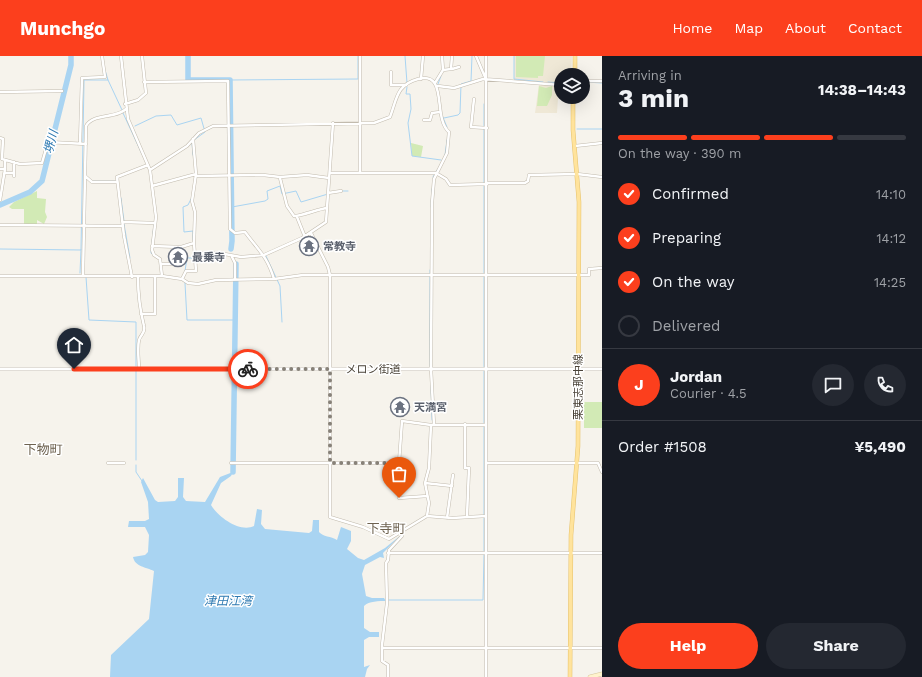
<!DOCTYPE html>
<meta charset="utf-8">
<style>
body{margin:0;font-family:"Work Sans","Noto Sans JP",sans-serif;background:#242831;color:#f1f3f6;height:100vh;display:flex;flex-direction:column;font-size:15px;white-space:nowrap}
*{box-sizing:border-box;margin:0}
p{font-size:13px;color:#9ea1a6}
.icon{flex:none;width:22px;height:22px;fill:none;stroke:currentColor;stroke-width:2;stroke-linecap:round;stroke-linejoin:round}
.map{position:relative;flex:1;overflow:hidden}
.side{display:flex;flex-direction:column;background:#171b24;width:320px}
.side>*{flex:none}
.tools{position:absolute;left:554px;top:12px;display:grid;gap:8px}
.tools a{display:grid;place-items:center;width:36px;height:36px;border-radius:50%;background:#171b24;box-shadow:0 4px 16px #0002;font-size:20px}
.pin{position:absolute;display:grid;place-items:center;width:34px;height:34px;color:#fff;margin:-41px -17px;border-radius:50% 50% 50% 0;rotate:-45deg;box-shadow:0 0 4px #0007}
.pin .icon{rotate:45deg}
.courier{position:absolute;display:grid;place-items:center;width:40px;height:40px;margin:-20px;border:3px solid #fc3f1d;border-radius:50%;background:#fff;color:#222;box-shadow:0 1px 5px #0007}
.summary em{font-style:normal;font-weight:700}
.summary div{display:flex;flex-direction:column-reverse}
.summary{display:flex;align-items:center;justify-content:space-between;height:68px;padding:0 16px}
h1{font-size:26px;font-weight:700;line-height:30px}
.bar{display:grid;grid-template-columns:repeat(4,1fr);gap:6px 4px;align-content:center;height:48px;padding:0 16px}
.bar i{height:5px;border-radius:3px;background:#363941}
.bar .active{background:#fc3f1d}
.bar p{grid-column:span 4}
.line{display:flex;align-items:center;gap:10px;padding:0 16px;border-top:1px solid #363941}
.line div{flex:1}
.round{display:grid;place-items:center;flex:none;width:42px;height:42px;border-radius:21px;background:#242831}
ol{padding:0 16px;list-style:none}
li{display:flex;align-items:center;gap:12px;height:44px}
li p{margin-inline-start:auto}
li .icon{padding:4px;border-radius:50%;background:#fc3f1d;color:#fff;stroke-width:4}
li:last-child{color:#9ea1a6}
li i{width:22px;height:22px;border:2px solid #363941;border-radius:50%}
.button{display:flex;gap:8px;margin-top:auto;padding:8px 16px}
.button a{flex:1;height:46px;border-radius:24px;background:#fc3f1d;color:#fff;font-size:16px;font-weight:700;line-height:46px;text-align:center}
.button a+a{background:#242831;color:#f1f3f6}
header{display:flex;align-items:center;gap:24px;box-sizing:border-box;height:56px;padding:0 20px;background:#fc3f1d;color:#fff}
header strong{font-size:19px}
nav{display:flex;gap:22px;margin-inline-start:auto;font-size:14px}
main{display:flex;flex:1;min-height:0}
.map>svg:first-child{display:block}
.education{fill:#efe8d6}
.green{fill:#d2eab5}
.water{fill:#a9d4f2}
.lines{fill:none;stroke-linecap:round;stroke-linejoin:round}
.stream{stroke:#a9d4f2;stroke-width:1}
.river{stroke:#a9d4f2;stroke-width:5.5}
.minor-casing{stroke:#c2bbae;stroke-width:3.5}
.tertiary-casing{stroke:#c2bbae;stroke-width:4}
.secondary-casing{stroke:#d6c79b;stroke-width:4.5}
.primary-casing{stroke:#e6c16a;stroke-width:4.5}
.minor{stroke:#fff;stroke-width:2.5}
.tertiary{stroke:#fff;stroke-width:3}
.secondary{stroke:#fff3cd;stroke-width:3.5}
.primary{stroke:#ffe39c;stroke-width:3.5}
.done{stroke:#878178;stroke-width:4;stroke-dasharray:0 7.2}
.route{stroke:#fc3f1d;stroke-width:5}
.labels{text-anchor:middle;stroke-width:3;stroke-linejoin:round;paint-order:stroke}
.worship-label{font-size:11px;font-weight:bold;fill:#5b616d;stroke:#fff;text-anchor:start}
.street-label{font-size:11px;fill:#4b4439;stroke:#fff}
.water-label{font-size:12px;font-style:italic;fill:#2e7ab2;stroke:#fff}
.quarter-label{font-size:13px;fill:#6e6250;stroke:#fff}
</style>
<header>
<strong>Munchgo</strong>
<nav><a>Home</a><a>Map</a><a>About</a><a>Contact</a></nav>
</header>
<main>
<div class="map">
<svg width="602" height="621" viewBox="0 0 602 621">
<rect width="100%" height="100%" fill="#f6f3ec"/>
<!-- education -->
<path class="education" d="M514,0H572L571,19H561V27L514,24Z
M539,28L554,30L558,42L557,57H535Z"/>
<!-- green -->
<path class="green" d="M516,0H545L543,20H538V22L516,21Z
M539,30L546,32L552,30V39L547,50H537Z
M411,87L423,90L421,101L412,100Z
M37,135V142L46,143L45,156L47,161L44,168L37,164V168H24V153H12L9,151L14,146Z
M584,346H602V372H584Z"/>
<!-- water -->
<path class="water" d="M233,416L231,420L221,427L211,449C218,461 240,477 254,470L257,453L262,454L261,468L265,473L309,477L312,475L313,464H319V476C323,481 331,480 337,484L341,471L351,475V485L347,493L358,502L364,504L385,492L401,479L383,497L384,502L380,501L365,509L362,518L366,540L372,542H384L386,545C379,545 369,545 364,550V572L370,576H379V581H369L364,584V611L370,609L367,613L365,621H110L111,599L149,563L154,515C146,511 135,511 133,501L145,499L148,496L149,479L145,471H128L129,465H145L149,463L148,446L141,426L143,422L155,444L158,446L175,445L178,441V422H184L183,441L186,445L205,446L220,421Z"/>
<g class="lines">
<!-- stream -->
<path class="stream" d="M405,0L407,27
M514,0V23L543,26
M108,24L122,54
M230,24L358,23V0
M548,26L561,27
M586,26L602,27
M438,28L441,20
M407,31L406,38H410L411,53L408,67L412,100L441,104
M123,57L142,98
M442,59L447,71
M444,62L458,59L460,57L461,28L471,25L472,0
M135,70L156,60L171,59L177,69L201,62L205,76L194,84
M577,73H602
M192,87L193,99
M445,99L447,84
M433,121L437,114
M91,125H116
M343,135H348
M121,142L124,165
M191,143L188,149L183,151L184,176L193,175V184
M232,151L265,145L268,143L267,135L280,130L282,138L296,135L301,146L328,138
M431,151L432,133
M124,168L130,202
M154,168L151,197L155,201
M0,193L81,194L84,24H108L105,14
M266,200L280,230L282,266
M185,215L187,202H193
M80,217L81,194
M484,217V48
M86,221L89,264L136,266V310
M185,227L187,264H236
M430,310V214
M484,311V221
M431,329L432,364
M484,367V315
M136,404V315
M136,409V416L142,425
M484,495V371
M389,544H483L484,499"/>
<!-- river -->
<path class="river" d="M188,0V24H230L232,185L231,193
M0,149L30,136L42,125L71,9V0
M233,416L236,208"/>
<defs>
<path id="minor" d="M121,0L128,63L150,114L156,161L152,194L154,199L160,203L162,220
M442,0L443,14
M476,0L485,21
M486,0V621
M452,13L459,11
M391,16V29H406
M421,23L423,0
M583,25H602
M144,26L228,25L230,173L235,177L245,176C259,195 267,200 274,223
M435,27L443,14L451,13L452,0
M438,30L454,32L483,23L561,29
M0,36L62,35
M474,43L471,71L487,72
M125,48L138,44L146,37L142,0
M424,64H430L432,57L440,56
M0,82L3,83L2,103L20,108L42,107L48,86L86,88
M80,87L82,22L105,21L102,0
M575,90L602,87
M14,106V120
M0,113H5L0,144
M5,113V104
M150,114L187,90L199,77L213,70L374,67L390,61C397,43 396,29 418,23C449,15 432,61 449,76L447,97L434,123L432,147L431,313L434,369
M5,117H13
M330,117H436L446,123L450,129L487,128
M360,117V0
M85,120L92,126H117
M196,120L263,119L280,121L307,119L329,122
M280,122L287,150L294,160C298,161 319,153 326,152
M487,127H525L528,125L529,119L577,118L602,121
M152,130L196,118
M328,137L341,135
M297,161L305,181
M123,166L155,167
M0,169L123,170
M311,177L328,211L330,219V461L363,471L389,483L427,460L452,462L486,460
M152,190L181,191L194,187
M195,197H219L241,201L264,199L302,182L326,166L333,67
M232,201L235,207V223
M161,208H176
M0,220H162L182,223L188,227L198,228L216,224L274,223L303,219H589V213L602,212
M83,220L86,70C93,57 116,63 126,53
M132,221L124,180L117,121L148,109
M138,221C138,238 140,254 144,270C146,277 140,279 139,284C137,293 139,304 139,313
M182,223L186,215H196L194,187L195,156L192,145L196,118L193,83
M141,258H155V220
M465,368V412H469L467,460
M108,407H124
M231,407H399
M486,407H598L602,416
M425,427L452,430
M427,440L399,442V407L402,365L431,369H486
M427,460L429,447L425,427L429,412L431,369
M447,462L453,419
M388,497H602
M382,592H602
M388,621V609L382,605V589L387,547L386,507L388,504L389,494L402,480L401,475"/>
<path id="tertiary" d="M0,313H602"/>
<path id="secondary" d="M590,621L602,618"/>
<path id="primary" d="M575,19V0
M570,621L571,479L578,390L579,146L573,74V41"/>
</defs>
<!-- minor casing -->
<use href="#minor" class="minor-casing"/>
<!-- tertiary casing -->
<use href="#tertiary" class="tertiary-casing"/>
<!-- secondary casing -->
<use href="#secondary" class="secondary-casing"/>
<!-- primary casing -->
<use href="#primary" class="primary-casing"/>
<!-- minor -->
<use href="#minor" class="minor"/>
<!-- tertiary -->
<use href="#tertiary" class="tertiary"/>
<!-- secondary -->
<use href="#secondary" class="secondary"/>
<!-- primary -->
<use href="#primary" class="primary"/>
</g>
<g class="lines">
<!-- done -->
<path class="done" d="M248,313H330V407H398L399,442"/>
<!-- route -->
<path class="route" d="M74,313H248"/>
</g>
<!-- icons -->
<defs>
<symbol id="temple-ring" viewBox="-11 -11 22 22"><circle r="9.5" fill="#fff" stroke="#6b7280" stroke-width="1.5"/><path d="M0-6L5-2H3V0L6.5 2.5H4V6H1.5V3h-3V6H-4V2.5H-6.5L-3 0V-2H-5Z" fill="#6b7280"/></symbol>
</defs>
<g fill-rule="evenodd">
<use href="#temple-ring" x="298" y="179" width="22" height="22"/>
<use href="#temple-ring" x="167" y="190" width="22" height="22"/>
<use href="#temple-ring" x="389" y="340" width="22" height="22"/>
</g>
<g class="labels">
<!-- worship labels -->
<g class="worship-label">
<text x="323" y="194">常教寺</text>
<text x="192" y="205">最乗寺</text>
<text x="414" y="355">天満宮</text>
</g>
<!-- street labels -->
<g class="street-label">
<text x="373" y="317">メロン街道</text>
<text transform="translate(578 331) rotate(-90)" y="4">栗東志那中線</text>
</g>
<!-- water labels -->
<g class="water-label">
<text transform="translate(51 86) rotate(-76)" y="4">堺川</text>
<text x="228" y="549">津田江湾</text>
</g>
<!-- quarter labels -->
<g class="quarter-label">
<text x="43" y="398">下物町</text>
<text x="386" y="477">下寺町</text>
</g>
</g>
</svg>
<div class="tools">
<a><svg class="icon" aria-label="layers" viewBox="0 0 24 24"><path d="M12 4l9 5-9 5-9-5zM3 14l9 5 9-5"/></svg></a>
</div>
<div class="pin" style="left:399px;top:442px;background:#ea580c"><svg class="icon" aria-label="bag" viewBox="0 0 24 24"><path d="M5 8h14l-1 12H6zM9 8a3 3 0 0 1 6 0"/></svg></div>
<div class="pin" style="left:74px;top:313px;background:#1f2937"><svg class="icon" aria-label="home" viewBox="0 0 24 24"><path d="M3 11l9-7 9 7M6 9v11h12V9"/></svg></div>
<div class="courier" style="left:248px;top:313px"><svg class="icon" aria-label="bike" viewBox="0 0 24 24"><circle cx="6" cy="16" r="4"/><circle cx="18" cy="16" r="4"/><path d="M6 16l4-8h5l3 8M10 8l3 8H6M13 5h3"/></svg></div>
</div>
<section class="side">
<div class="summary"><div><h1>3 min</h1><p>Arriving in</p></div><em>14:38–14:43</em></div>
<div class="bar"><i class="active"></i><i class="active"></i><i class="active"></i><i></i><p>On the way · 390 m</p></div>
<ol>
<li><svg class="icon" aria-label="check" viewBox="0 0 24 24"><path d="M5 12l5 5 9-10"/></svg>Confirmed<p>14:10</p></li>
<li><svg class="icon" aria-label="check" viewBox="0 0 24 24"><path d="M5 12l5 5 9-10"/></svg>Preparing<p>14:12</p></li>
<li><svg class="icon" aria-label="check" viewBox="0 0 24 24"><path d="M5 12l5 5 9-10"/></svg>On the way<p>14:25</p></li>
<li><i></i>Delivered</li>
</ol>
<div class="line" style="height:72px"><b class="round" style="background:#fc3f1d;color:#fff">J</b><div><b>Jordan</b><p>Courier · 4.5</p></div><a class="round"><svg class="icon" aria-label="chat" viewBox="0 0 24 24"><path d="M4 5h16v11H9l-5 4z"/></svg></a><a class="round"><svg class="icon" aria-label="phone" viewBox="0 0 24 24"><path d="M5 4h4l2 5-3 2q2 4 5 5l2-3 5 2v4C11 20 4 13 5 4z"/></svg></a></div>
<div class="line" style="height:52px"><div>Order #1508</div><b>¥5,490</b></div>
<div class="button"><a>Help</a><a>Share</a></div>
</section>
</main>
